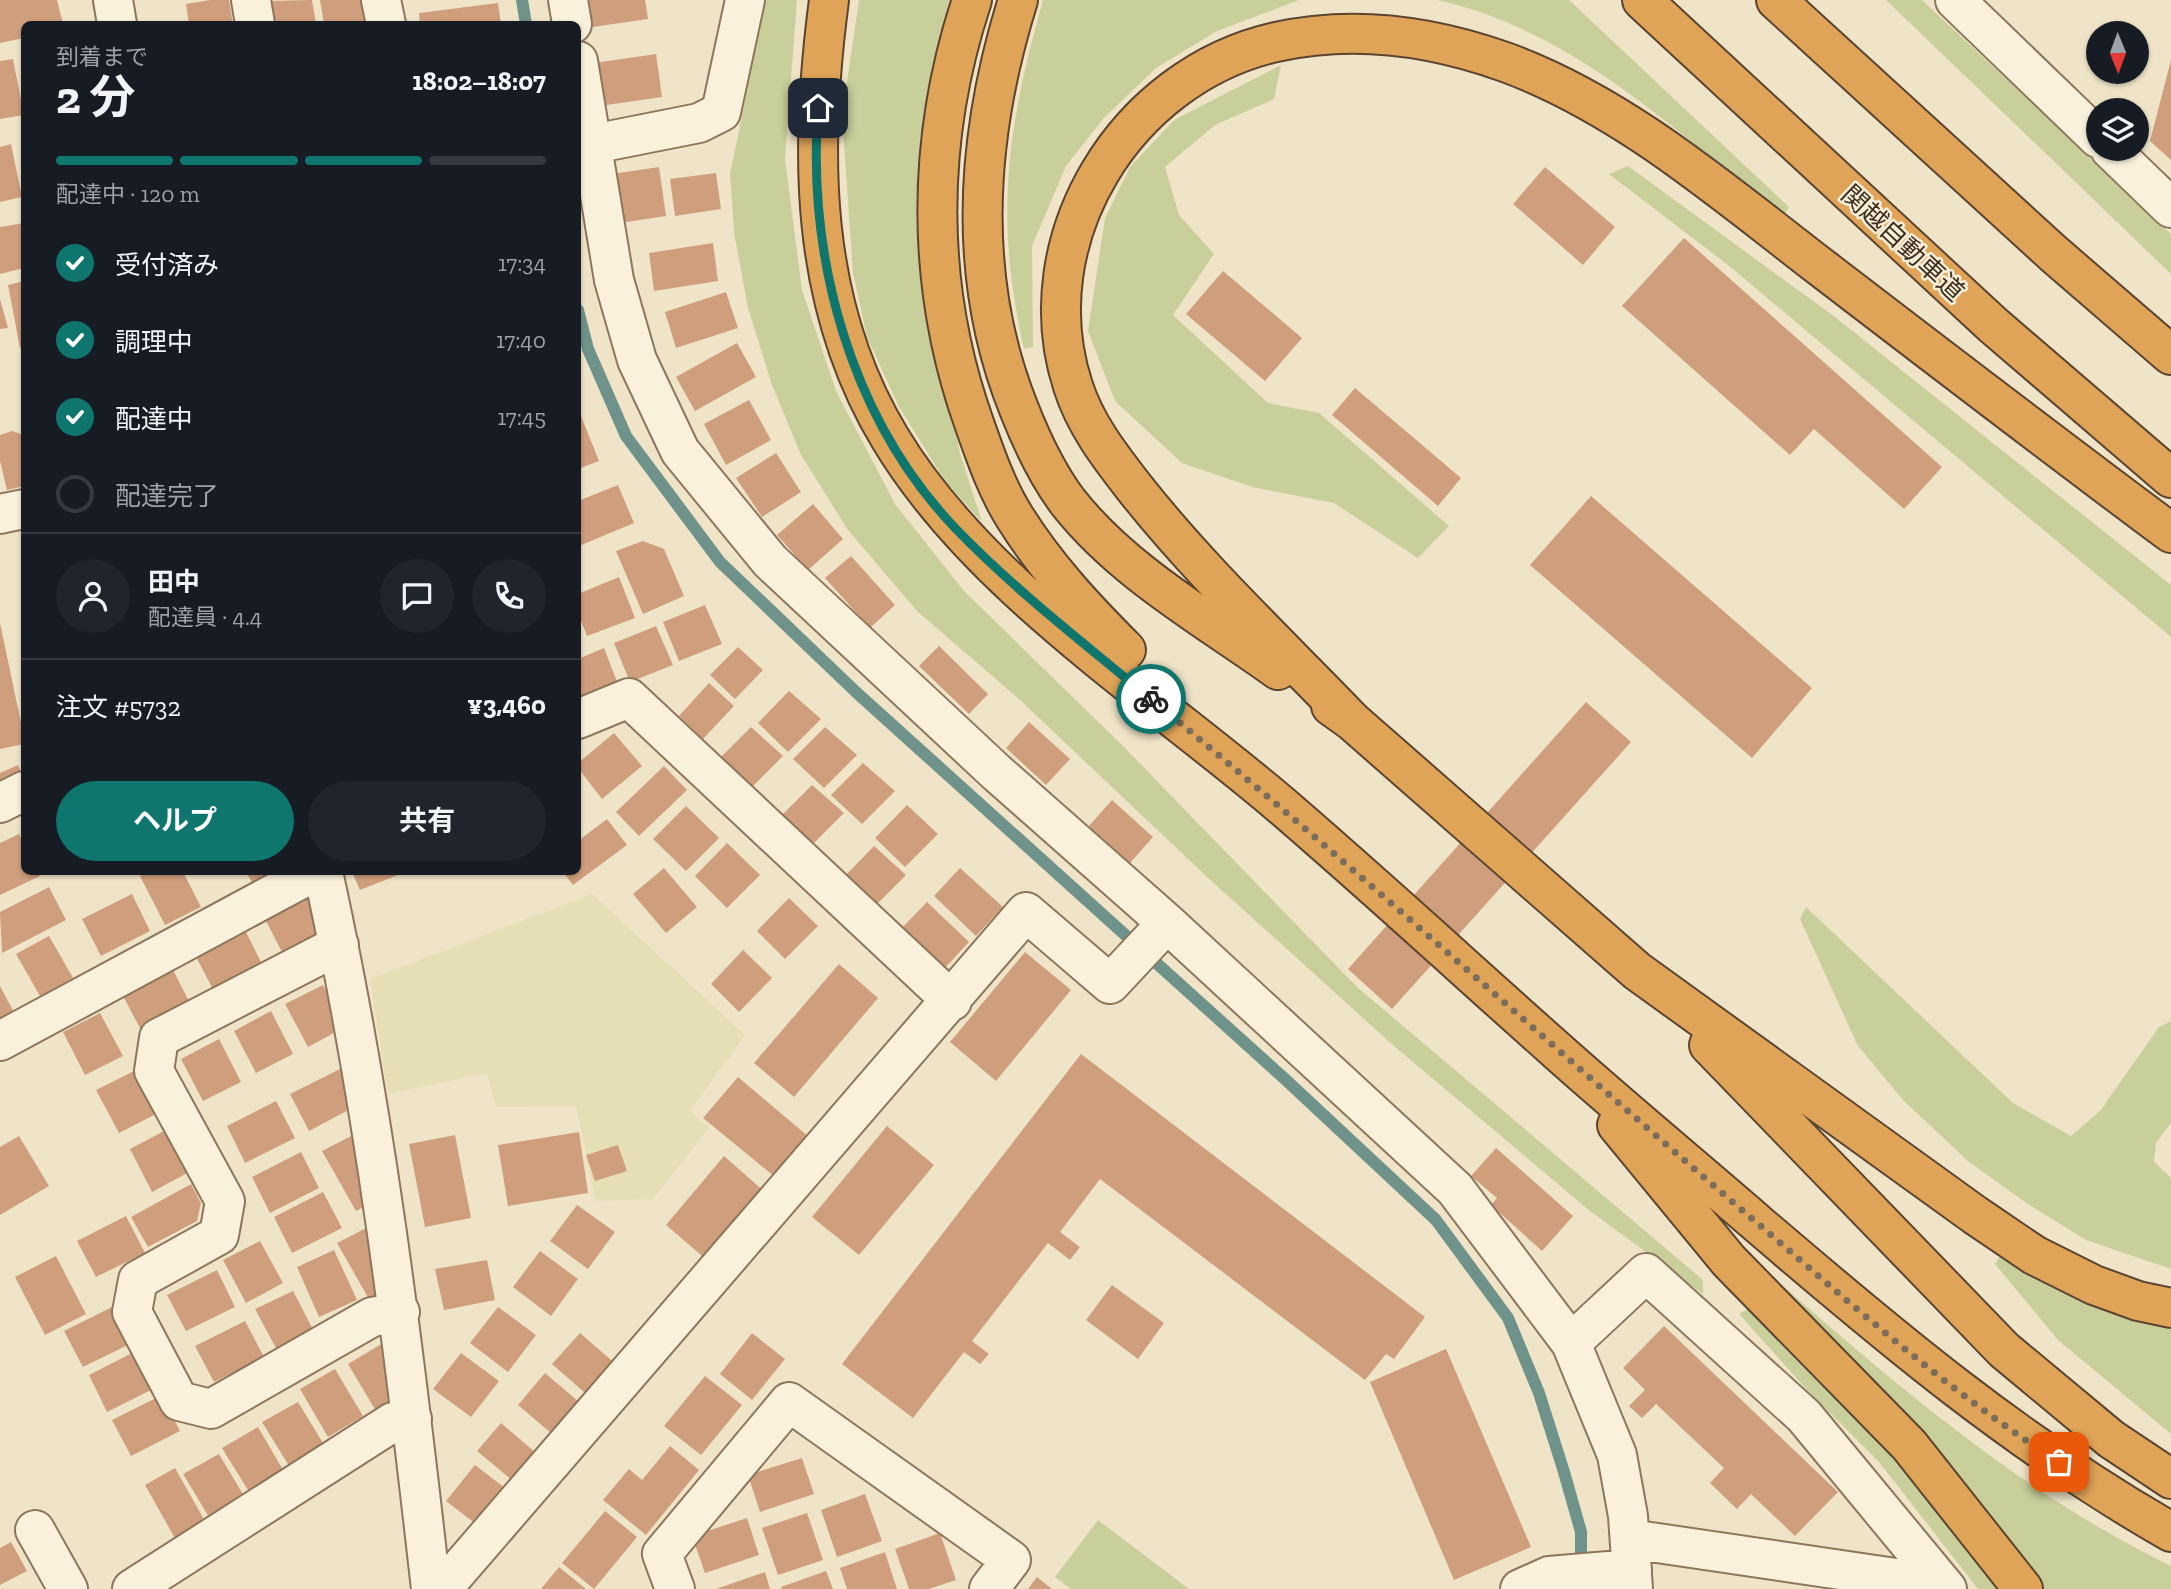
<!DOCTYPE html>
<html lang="ja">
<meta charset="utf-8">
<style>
body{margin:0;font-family:"Zilla Slab","Noto Sans JP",serif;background:#20242c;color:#f1f3f6;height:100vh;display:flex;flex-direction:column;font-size:26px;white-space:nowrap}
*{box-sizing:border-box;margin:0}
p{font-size:23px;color:#9ea1a6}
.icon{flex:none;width:38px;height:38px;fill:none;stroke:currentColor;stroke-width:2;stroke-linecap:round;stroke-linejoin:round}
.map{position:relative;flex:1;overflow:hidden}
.drawer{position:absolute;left:21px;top:21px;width:560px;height:854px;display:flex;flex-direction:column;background:#171b24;border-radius:10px;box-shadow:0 2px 5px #0004}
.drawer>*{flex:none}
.needle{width:46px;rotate:179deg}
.buttons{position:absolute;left:2086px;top:21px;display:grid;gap:14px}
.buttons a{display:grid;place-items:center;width:63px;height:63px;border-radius:50%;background:#171b24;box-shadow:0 2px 5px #0004;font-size:35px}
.pin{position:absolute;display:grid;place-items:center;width:60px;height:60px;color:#fff;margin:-30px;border-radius:14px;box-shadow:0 4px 10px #0006}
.courier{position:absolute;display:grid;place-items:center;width:70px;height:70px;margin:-35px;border:5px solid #0f766e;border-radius:50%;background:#fff;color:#222;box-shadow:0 2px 9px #0007}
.head em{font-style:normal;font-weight:700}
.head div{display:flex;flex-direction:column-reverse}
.head{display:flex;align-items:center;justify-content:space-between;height:119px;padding:0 35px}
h1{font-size:46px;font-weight:700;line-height:52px}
.bar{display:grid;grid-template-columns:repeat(4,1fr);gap:10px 7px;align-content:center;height:84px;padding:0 35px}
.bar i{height:9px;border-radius:5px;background:#363941}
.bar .current{background:#0f766e}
.bar p{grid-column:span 4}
.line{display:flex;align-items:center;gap:18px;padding:0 35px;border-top:2px solid #363941}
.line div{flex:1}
.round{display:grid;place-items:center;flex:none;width:74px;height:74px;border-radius:37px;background:#20242c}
ol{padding:0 35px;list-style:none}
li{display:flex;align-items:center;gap:21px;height:77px}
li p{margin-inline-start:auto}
li .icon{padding:7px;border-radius:50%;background:#0f766e;color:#fff;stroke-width:4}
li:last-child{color:#9ea1a6}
li i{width:38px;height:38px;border:4px solid #363941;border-radius:50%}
.cta{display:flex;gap:14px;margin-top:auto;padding:14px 35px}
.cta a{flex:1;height:80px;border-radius:42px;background:#0f766e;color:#fff;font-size:28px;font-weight:700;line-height:80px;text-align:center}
.cta a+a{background:#20242c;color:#f1f3f6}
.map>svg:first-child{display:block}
.farmland{fill:#e6deb5}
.green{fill:#c9cf9b}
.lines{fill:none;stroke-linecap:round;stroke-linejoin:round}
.stream{stroke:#6f938a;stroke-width:12}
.building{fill:#cf9f7d}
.minor-casing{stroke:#8d765c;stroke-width:42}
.highway-casing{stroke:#5b4430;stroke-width:42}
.minor{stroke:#faf1dc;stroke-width:38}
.highway{stroke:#e0a458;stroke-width:38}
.done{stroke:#7c6e5b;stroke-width:7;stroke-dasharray:0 12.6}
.route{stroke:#0f766e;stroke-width:9}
.labels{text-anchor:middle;stroke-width:5;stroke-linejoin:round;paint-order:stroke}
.street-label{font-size:26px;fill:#3d2e20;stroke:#f7eed8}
</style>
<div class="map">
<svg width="2171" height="1589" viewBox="0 0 2171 1589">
<rect width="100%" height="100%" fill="#f0e4c8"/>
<!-- farmland -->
<path class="farmland" d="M592,894L745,1035L690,1111L709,1128L653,1199L596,1201L576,1106L496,1107L487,1073L388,1094L370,979Z"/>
<!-- green -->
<path class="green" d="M761,0H797L785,159L802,290L836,391L895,504L964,591L1121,744L1357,987L1703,1280V1294L1590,1211L1394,1046L1206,876L1020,700L917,611L848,530L801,455L772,385L748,308L734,232L730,174L746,97Z
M859,0H949L924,109L919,203L940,359L960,453L982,522L945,481L899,407L867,337L853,273L842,116Z
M1043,0H1299L1217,31L1156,68L1103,119L1066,166L1032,246L1033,347L1024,349C994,217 1007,128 1043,0Z
M1437,0H1569L1789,207L1783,217C1678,133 1573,30 1437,0Z
M1886,0H1922L2171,234V274Z
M1281,65L1274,99L1215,125L1165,167L1179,215L1214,254L1173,315L1268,403L1319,413L1449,526L1418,558L1334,503L1252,487L1182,463L1115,401L1088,331L1105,218L1130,167L1174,120Z
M1628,166L1835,317L2171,585V637L1728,265L1609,174Z
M1806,907L2013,1103L2071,1136L2100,1111L2159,1027L2171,1021V1123L2156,1143L2154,1162L2171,1178V1269L2086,1240L2028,1204L1969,1162L1904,1101L1858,1046L1800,919Z
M2003,1251L2094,1301L2171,1329V1434L2058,1340L1995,1264Z
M1784,1287C1903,1391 2027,1496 2171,1566V1589H1978L1879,1462L1807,1390L1739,1314Z
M1098,1520L1189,1589H1071L1055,1577Z"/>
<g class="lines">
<!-- stream -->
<path class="stream" d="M522,0L526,24
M578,310L588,349L626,436L720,562L857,693L1286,1080L1436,1220L1508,1318L1539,1393L1564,1472L1581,1532V1570"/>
</g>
<!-- building -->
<path class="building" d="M0,0H57L63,24H24V38L0,43Z
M210,0H229L233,24H189L186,4Z
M312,0L316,24H271L267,1Z
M320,0H364L367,24H324Z
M589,0H645L648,19L593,27Z
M498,3L501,24H420L419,13Z
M656,54L662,97L600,106L594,63Z
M13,59L24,115L0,119V61Z
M2171,60V160L2150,141Z
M11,144L22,197L0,202V147Z
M659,167L666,216L620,223L612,174Z
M1545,167L1615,227L1583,265L1513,204Z
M716,173L721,209L675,216L670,179Z
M24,223V268L0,274V227Z
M1684,238L1942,467L1904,509L1814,429L1790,455L1622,306Z
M713,243L718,281L654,291L649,253Z
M1223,271L1302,338L1265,381L1186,314Z
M24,281V348H20L8,285Z
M726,292L738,328L676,348L665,312Z
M0,299L8,328L0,329Z
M737,343L756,377L695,411L676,377Z
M1355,388L1461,478L1438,506L1332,415Z
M749,400L771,440L726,465L704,424Z
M581,416L599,461L578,469V418Z
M12,431L24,435V486L7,490L0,461V435Z
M776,453L801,492L762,517L736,478Z
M618,485L634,523L579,546L578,501Z
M1591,496L1812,688L1752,758L1530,565Z
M813,504L843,539L808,570L777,535Z
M643,541L664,549L684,596L643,614L616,551Z
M851,556L895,605L870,628L825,578Z
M619,577L635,618L587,636L578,613V594Z
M705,605L722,644L679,661L663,622Z
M0,623L24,737V744L0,749Z
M656,626L673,665L630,682L614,643Z
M939,646L988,694L969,714L919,666Z
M738,647L763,670L735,699L710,675Z
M604,648L621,692L578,706V659Z
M709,683L734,706L703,739L679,716Z
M789,691L821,719L788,752L758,723Z
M1586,702L1631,742L1392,1009L1348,969Z
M1029,722L1070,759L1046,785L1006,748Z
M751,727L783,756L750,789L719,759Z
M825,727L857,755L824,788L793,759Z
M614,733L642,766L602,799L578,768V763Z
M863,763L895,791L862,824L831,795Z
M18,765L24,779L0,790V773Z
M664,766L687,790L639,836L616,812Z
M812,785L844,813L811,846L780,817Z
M1112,800L1153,837L1130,863L1089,826Z
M907,805L938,834L905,867L875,838Z
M686,806L719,838L686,871L653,839Z
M607,819L627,845L573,885L563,872H578V841Z
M19,834L24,844V872H37L40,876L0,895V843Z
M727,843L760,875L727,908L695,876Z
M874,846L906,875L873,908L842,879Z
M664,868L697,907L666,933L633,894Z
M960,868L1003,907L976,936L934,896Z
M149,872H183L201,907L165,925L140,876Z
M246,872H276L253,884Z
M352,872H402L403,873L360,890Z
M49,887L66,920L2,953L0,912Z
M132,894L150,931L101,956L82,919Z
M315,894L333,931L284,956L265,919Z
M789,898L818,926L785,959L757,931Z
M927,902L969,942L943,970L900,930Z
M245,930L263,966L214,991L195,955Z
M49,936L73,978L40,996L16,954Z
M743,950L772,978L739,1012L711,984Z
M1025,952L1071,990L996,1081L950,1042Z
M839,964L878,998L794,1097L754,1063Z
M172,968L191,1005L141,1030L122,994Z
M323,985L345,1027L308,1047L285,1004Z
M0,986L16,1016L0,1025Z
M271,1011L293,1054L256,1073L234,1031Z
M100,1013L123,1056L85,1075L63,1032Z
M219,1039L241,1082L203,1101L181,1059Z
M1081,1054L1425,1317L1394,1359L1386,1354L1365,1380L1100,1179L1060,1232L1080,1247L1070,1260L1048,1243L972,1341L989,1354L980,1364L964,1352L913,1418L842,1364Z
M340,1069L358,1105L309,1131L290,1094Z
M134,1071L156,1114L119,1133L96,1090Z
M738,1077L809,1137L775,1177L703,1118Z
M276,1101L295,1138L245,1163L227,1126Z
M887,1126L934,1165L859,1255L812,1217Z
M166,1130L189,1172L152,1192L130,1149Z
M359,1132L375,1201L356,1211L322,1151Z
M579,1132L588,1193L508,1206L498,1145Z
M455,1135L471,1218L425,1227L409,1144Z
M19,1136L49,1186L0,1215V1147Z
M618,1145L627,1171L595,1181L586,1155Z
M1496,1148L1573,1216L1542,1251L1491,1205L1497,1198L1471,1176Z
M301,1152L319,1188L270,1213L252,1177Z
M724,1156L766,1193L708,1261L666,1225Z
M191,1184L201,1203L197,1221L148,1247L131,1217Z
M323,1192L342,1228L292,1253L274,1217Z
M577,1205L615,1232L588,1269L550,1241Z
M126,1216L145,1253L96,1277L77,1241Z
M374,1224L389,1288L369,1299L337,1243Z
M260,1241L283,1283L246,1303L223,1260Z
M334,1250L357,1300L319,1317L297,1267Z
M540,1251L578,1279L551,1316L513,1287Z
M56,1256L86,1314L45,1335L15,1277Z
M487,1260L495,1300L444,1310L435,1269Z
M217,1270L235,1307L186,1331L167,1295Z
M1112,1285L1164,1323L1138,1359L1086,1320Z
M293,1291L315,1333L278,1352L255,1309Z
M114,1306L132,1343L83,1367L64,1331Z
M498,1307L536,1335L508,1372L470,1343Z
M245,1321L264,1357L214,1382L195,1346Z
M1664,1326L1838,1492L1795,1536L1751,1494L1737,1509L1710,1483L1724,1468L1656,1404L1642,1418L1629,1406L1645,1390L1623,1368Z
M580,1333L619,1367L592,1399L552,1364Z
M752,1333L785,1359L752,1400L720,1374Z
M383,1343L400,1399L376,1411L348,1364Z
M1446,1349L1531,1547L1454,1580L1370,1382Z
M138,1350L157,1387L107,1412L89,1375Z
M461,1353L499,1381L471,1417L433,1389Z
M335,1369L363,1416L328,1437L300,1389Z
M545,1373L585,1407L558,1439L518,1405Z
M705,1376L742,1405L701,1455L664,1426Z
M162,1395L180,1431L131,1456L112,1420Z
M298,1402L326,1448L291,1469L262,1422Z
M501,1423L536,1453L513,1481L477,1451Z
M258,1427L286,1475L251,1495L222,1448Z
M670,1446L699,1470L646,1535L603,1500L629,1469L642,1480Z
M219,1454L247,1501L212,1522L183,1474Z
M802,1458L814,1494L760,1512L748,1475Z
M475,1465L505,1488L476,1524L446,1501Z
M175,1468L206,1523L176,1540L145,1485Z
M865,1494L882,1541L837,1557L821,1510Z
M605,1511L637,1537L594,1589L562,1563Z
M807,1513L823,1560L778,1575L762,1528Z
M747,1518L759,1555L705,1573L692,1536Z
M940,1533L956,1580L929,1589H909L895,1549Z
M11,1542L27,1571L0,1585V1548Z
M885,1552L897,1589H847L840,1568Z
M559,1567L586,1589H541Z
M826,1571L833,1589H782L781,1587Z
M765,1572L770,1589H716Z
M1037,1577L1052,1589H1028Z"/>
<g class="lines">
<defs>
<path id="minor" d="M113,0L117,24
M251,0L255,24
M381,0L386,24
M568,0L572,24
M1955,0L2098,138
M578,61L614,280L637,360L680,451L770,561L996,772L1167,923L1455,1189L1571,1343L1617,1455L1628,1516L1633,1589
M578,147L699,123L721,112L745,0
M2110,149L2171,208
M0,514L24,509
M578,719L629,698L952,1001
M0,803L24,791
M323,872C375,1108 404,1349 431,1589
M339,945L159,1038L154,1071L225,1201L219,1235L138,1280L132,1312L179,1401L211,1409L372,1317L400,1312
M0,1041L314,872
M1571,1343L1646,1273L1804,1416L1947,1589
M35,1530L68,1589
M1630,1539L1943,1585
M132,1589L393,1422L412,1419
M442,1589L1026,912L1110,984L1167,923
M675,1589L662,1554L789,1402L1011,1560L989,1589
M1520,1589L1549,1576L1632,1569"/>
<path id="highway" d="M829,0C809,151 809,304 890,438C978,585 1151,694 1281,805C1373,884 1463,967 1554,1048C1621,1108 1690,1165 1758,1224C1891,1338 2017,1444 2171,1532
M972,0C926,139 925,285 974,423C985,454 996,487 1014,516C1045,566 1084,608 1126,650
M1018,0C976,135 965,275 1019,409C1032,442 1047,474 1068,502C1123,572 1207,619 1278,670
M1642,0L1993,325L2171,478
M1776,0L2054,254L2171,355
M1331,706L1352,721L1637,971L1975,1215L2034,1255L2094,1285L2138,1301L2171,1308
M1352,721C1278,644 1199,570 1133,486C1109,455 1085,424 1073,386C1025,239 1126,76 1276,42C1353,25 1432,36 1505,62C1623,105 1724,193 1822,268C1938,357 2054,446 2171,533
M1709,1045L2004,1350L2111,1439L2171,1479
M1617,1125L1729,1261L1909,1445L2023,1589"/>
</defs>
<!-- minor casing -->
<use href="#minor" class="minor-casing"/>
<!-- highway casing -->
<use href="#highway" class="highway-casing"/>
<!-- minor -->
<use href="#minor" class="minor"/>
<!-- highway -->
<use href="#highway" class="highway"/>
</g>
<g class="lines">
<!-- done -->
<path class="done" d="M1151,699C1352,864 1544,1040 1742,1210C1845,1298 1944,1389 2059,1462"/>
<!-- route -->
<path class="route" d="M818,108C807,258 850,418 956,529C1016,591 1085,644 1151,699"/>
</g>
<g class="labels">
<!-- street labels -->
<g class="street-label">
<text transform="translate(1903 243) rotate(43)" y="9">関越自動車道</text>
</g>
</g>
</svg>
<div class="buttons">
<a><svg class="needle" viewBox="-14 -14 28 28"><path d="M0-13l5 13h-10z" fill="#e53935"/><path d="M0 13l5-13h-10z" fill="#9ea1a6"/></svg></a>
<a><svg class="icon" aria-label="layers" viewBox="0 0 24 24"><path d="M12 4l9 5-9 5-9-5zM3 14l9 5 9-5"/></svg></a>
</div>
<div class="pin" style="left:2059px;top:1462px;background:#ea580c"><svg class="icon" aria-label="bag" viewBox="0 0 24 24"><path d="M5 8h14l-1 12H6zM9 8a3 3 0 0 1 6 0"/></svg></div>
<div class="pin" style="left:818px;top:108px;background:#1f2937"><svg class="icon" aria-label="home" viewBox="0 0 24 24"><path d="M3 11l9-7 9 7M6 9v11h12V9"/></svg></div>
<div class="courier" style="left:1151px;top:699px"><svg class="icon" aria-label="bike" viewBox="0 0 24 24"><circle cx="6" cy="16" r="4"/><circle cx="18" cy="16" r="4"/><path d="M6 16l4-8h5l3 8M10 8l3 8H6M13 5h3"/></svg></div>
<section class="drawer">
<div class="head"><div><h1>2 分</h1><p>到着まで</p></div><em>18:02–18:07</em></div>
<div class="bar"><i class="current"></i><i class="current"></i><i class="current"></i><i></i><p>配達中 · 120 m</p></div>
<ol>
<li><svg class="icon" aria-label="check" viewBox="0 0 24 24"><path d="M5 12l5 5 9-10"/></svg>受付済み<p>17:34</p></li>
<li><svg class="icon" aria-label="check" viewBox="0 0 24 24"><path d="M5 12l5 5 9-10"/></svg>調理中<p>17:40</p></li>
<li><svg class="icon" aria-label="check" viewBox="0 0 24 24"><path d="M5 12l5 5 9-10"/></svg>配達中<p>17:45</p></li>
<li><i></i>配達完了</li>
</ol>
<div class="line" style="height:126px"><a class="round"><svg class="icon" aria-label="person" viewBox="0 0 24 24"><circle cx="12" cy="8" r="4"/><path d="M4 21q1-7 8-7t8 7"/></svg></a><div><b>田中</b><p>配達員 · 4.4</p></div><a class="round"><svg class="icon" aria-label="chat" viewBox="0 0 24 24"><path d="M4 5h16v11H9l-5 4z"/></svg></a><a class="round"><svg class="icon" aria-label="phone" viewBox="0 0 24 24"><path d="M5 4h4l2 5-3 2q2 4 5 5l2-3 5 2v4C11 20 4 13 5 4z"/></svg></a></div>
<div class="line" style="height:91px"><div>注文 #5732</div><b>¥3,460</b></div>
<div class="cta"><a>ヘルプ</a><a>共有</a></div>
</section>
</div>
